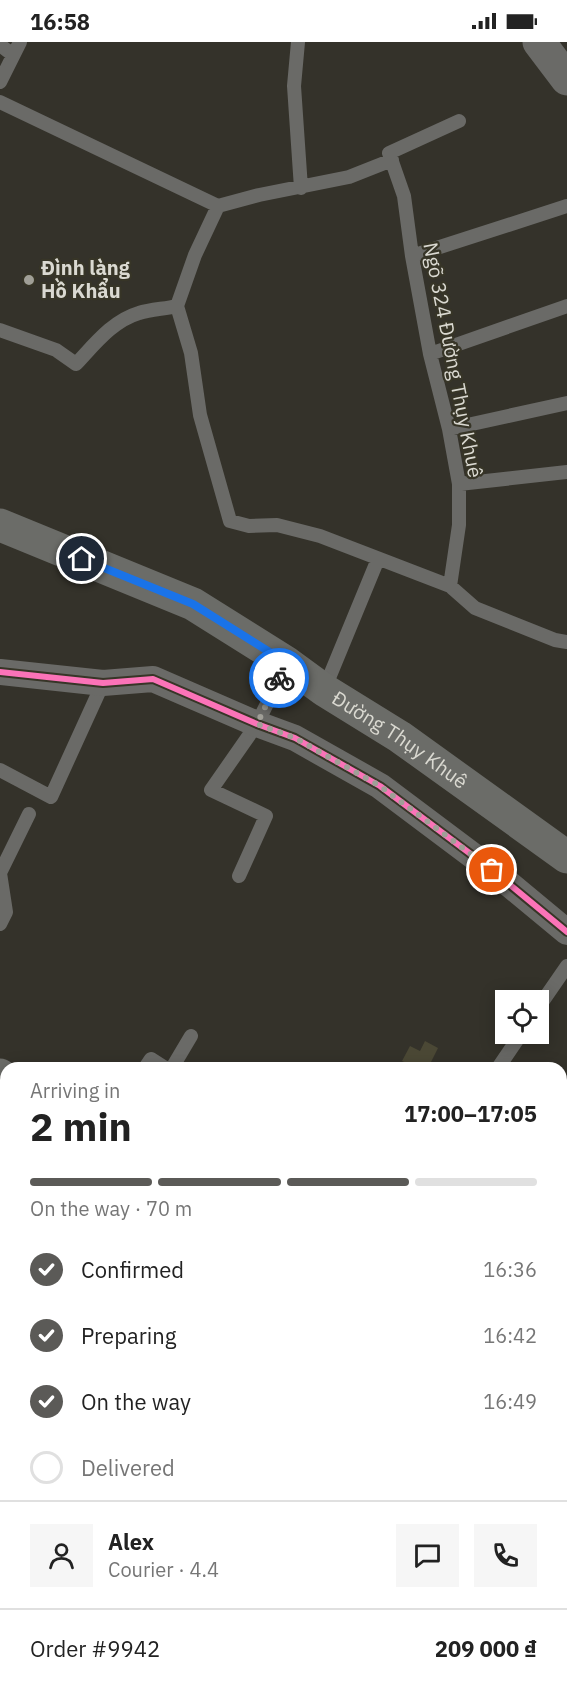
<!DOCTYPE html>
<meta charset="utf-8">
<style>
body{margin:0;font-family:"IBM Plex Sans",sans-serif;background:#f6f6f6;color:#222;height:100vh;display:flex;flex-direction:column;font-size:22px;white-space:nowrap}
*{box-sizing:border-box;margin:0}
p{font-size:20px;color:#767676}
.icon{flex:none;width:33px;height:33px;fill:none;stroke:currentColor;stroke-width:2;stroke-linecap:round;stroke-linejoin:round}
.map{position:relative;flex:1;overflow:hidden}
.panel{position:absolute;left:0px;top:1020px;width:567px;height:636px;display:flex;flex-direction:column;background:#fff;border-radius:18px 18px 0 0;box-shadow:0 3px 15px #0003}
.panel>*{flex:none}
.tools{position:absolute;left:495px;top:948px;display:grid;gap:12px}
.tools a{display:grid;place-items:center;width:54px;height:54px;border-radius:0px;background:#fff;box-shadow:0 3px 15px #0003;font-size:30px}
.pin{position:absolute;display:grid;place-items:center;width:51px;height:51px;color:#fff;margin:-26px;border:3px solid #fff;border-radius:50%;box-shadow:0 2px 6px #0007}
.courier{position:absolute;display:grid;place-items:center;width:60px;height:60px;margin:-30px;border:4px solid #1a73e8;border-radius:50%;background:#fff;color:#222;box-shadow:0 2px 8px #0007}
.summary em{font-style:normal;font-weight:800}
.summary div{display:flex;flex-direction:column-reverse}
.summary{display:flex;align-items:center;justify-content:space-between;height:102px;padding:0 30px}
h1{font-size:39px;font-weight:800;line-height:45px}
.bar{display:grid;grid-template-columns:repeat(4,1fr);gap:9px 6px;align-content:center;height:72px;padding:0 30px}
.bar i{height:8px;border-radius:4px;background:#e0e0e0}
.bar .on{background:#5b5a57}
.bar p{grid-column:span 4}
.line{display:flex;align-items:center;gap:15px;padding:0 30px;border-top:2px solid #e0e0e0}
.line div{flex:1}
.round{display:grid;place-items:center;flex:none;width:63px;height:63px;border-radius:0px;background:#f6f6f6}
ol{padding:0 30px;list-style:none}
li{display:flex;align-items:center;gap:18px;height:66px}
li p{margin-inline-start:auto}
li .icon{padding:6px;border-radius:50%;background:#5b5a57;color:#fff;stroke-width:4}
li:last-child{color:#767676}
li i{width:33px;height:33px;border:3px solid #e0e0e0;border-radius:50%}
.status{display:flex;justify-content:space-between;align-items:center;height:42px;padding:0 30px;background:#fff;direction:ltr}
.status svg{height:16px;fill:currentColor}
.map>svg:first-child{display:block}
.commercial{fill:#3d3846}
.building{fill:#4b4835}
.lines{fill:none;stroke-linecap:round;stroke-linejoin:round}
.service{stroke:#6a6a67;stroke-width:14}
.minor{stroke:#6a6a67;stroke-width:26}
.tertiary{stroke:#6a6a67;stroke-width:33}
.secondary{stroke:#6b6c68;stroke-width:33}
.cycleway-casing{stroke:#373527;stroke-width:10}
.cycleway{stroke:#fb73b8;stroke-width:6}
.done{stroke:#a09f97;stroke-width:6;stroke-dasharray:0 10.8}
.route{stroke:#1a73e8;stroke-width:8}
.poi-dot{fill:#a09f97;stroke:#373527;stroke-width:2}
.labels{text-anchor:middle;stroke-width:4.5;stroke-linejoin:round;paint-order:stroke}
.poi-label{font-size:20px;font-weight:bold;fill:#dad9d1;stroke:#373527;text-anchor:start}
.street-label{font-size:20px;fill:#dad9d1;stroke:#373527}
</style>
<div class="status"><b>16:58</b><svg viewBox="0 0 49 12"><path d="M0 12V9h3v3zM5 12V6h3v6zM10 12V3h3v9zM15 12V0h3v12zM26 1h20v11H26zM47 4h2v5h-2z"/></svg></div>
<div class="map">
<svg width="567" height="1656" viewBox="0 0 567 1656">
<rect width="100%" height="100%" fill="#34322a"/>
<!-- commercial -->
<path class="commercial" d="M227,1650H350L347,1656H225Z"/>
<!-- building -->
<path class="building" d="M425,999L438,1006L428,1026H417L402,1019L410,1004L420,1009Z
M561,1462L567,1465V1510L561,1507Z
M561,1527L567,1530V1567L561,1564Z
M320,1650H347L344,1656H332Z
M383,1650H418L415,1656H380Z"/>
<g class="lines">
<!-- service -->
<path class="service" d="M298,0L294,44L301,146
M0,3L13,13
M0,40L20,0
M0,60L218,164
M392,118L349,135L259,153L218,164L195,213L177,264L191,311L200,373L230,479L249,484L277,483L320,494L450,544L475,566L555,598L567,600
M412,214L567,164
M0,288L56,308L76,322C94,303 112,279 139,271C151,267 165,267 177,264
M430,312L567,264
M449,387L567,361
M459,442L567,430
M450,544L459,483V442L449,387L430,312L412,214L404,154L389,111L459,79
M324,648L378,517
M0,728L51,755L103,641
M239,834L266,774L211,748L257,682L287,621
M0,882L6,870L0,831L29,772
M538,966L567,924
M145,1026L151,1017L165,1026
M172,1026L191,994
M498,1026L521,992
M0,1297L6,1301
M0,1370L6,1371
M561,1585L567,1589
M0,1601L6,1604
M128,1650L130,1656
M182,1650L196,1653
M479,1650L485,1655H494L499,1650
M61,1656L62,1650
M369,1656L372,1650
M427,1656L431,1650"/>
<!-- minor -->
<path class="minor" d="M0,630L103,641L153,637L257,682L295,696L380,744L492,828L567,890"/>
<!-- tertiary -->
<path class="tertiary" d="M539,0L567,37"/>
<!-- secondary -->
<g class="secondary">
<path id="s1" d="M0,483L193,562L287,621L324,648L400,695L567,815"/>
<path d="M0,1033L6,1037"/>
<path d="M561,1420L567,1423"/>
</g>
<defs>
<path id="cycleway" d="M0,630L103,641L153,637L257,682L295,696L380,744L492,828L567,890"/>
</defs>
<!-- cycleway casing -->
<use href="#cycleway" class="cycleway-casing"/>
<!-- cycleway -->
<use href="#cycleway" class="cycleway"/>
</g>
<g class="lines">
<!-- done -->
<path class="done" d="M279,636L257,682L295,696L380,744L492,828"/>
<!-- route -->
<path class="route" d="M82,517L193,562L287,621L279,636"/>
</g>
<!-- markers -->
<circle class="poi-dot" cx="29" cy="238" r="6"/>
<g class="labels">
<!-- poi labels -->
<g class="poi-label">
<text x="41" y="233">Đình làng<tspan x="41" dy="23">Hồ Khẩu</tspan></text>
</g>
<!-- street labels -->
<g class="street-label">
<text transform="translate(453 318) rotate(79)" y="7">Ngõ 324 Đường Thụy Khuê</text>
<text dy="7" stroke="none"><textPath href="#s1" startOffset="456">Đường Thụy Khuê</textPath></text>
</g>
</g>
</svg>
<div class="tools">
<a><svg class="icon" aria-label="locate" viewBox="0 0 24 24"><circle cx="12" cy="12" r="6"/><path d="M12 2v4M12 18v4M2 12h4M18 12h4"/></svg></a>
</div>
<div class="pin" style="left:492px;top:828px;background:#ea580c"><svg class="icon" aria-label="bag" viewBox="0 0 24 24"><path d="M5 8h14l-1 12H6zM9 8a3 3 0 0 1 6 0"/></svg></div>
<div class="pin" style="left:82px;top:517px;background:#1f2937"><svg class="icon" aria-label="home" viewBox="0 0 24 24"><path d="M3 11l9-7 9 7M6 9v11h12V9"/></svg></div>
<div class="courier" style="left:279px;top:636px"><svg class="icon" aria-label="bike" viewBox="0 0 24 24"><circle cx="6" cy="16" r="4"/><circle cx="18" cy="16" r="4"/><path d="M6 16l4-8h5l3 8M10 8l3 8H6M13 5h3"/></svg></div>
<section class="panel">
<div class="summary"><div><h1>2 min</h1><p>Arriving in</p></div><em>17:00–17:05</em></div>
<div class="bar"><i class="on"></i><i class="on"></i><i class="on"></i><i></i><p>On the way · 70 m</p></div>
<ol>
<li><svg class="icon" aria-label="check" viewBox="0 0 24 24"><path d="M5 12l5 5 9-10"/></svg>Confirmed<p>16:36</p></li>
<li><svg class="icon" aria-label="check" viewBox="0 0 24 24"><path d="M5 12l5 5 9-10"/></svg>Preparing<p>16:42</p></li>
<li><svg class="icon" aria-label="check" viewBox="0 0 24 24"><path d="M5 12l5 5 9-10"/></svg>On the way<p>16:49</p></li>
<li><i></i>Delivered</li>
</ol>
<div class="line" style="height:108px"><a class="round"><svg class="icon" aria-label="person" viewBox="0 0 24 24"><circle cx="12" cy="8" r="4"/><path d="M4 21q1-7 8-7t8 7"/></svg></a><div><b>Alex</b><p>Courier · 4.4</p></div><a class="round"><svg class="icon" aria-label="chat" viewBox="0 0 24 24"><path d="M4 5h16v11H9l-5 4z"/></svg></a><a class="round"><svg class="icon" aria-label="phone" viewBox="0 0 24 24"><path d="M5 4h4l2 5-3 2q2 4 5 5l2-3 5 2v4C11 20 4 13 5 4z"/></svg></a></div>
<div class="line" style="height:78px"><div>Order #9942</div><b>209 000 ₫</b></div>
</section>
</div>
